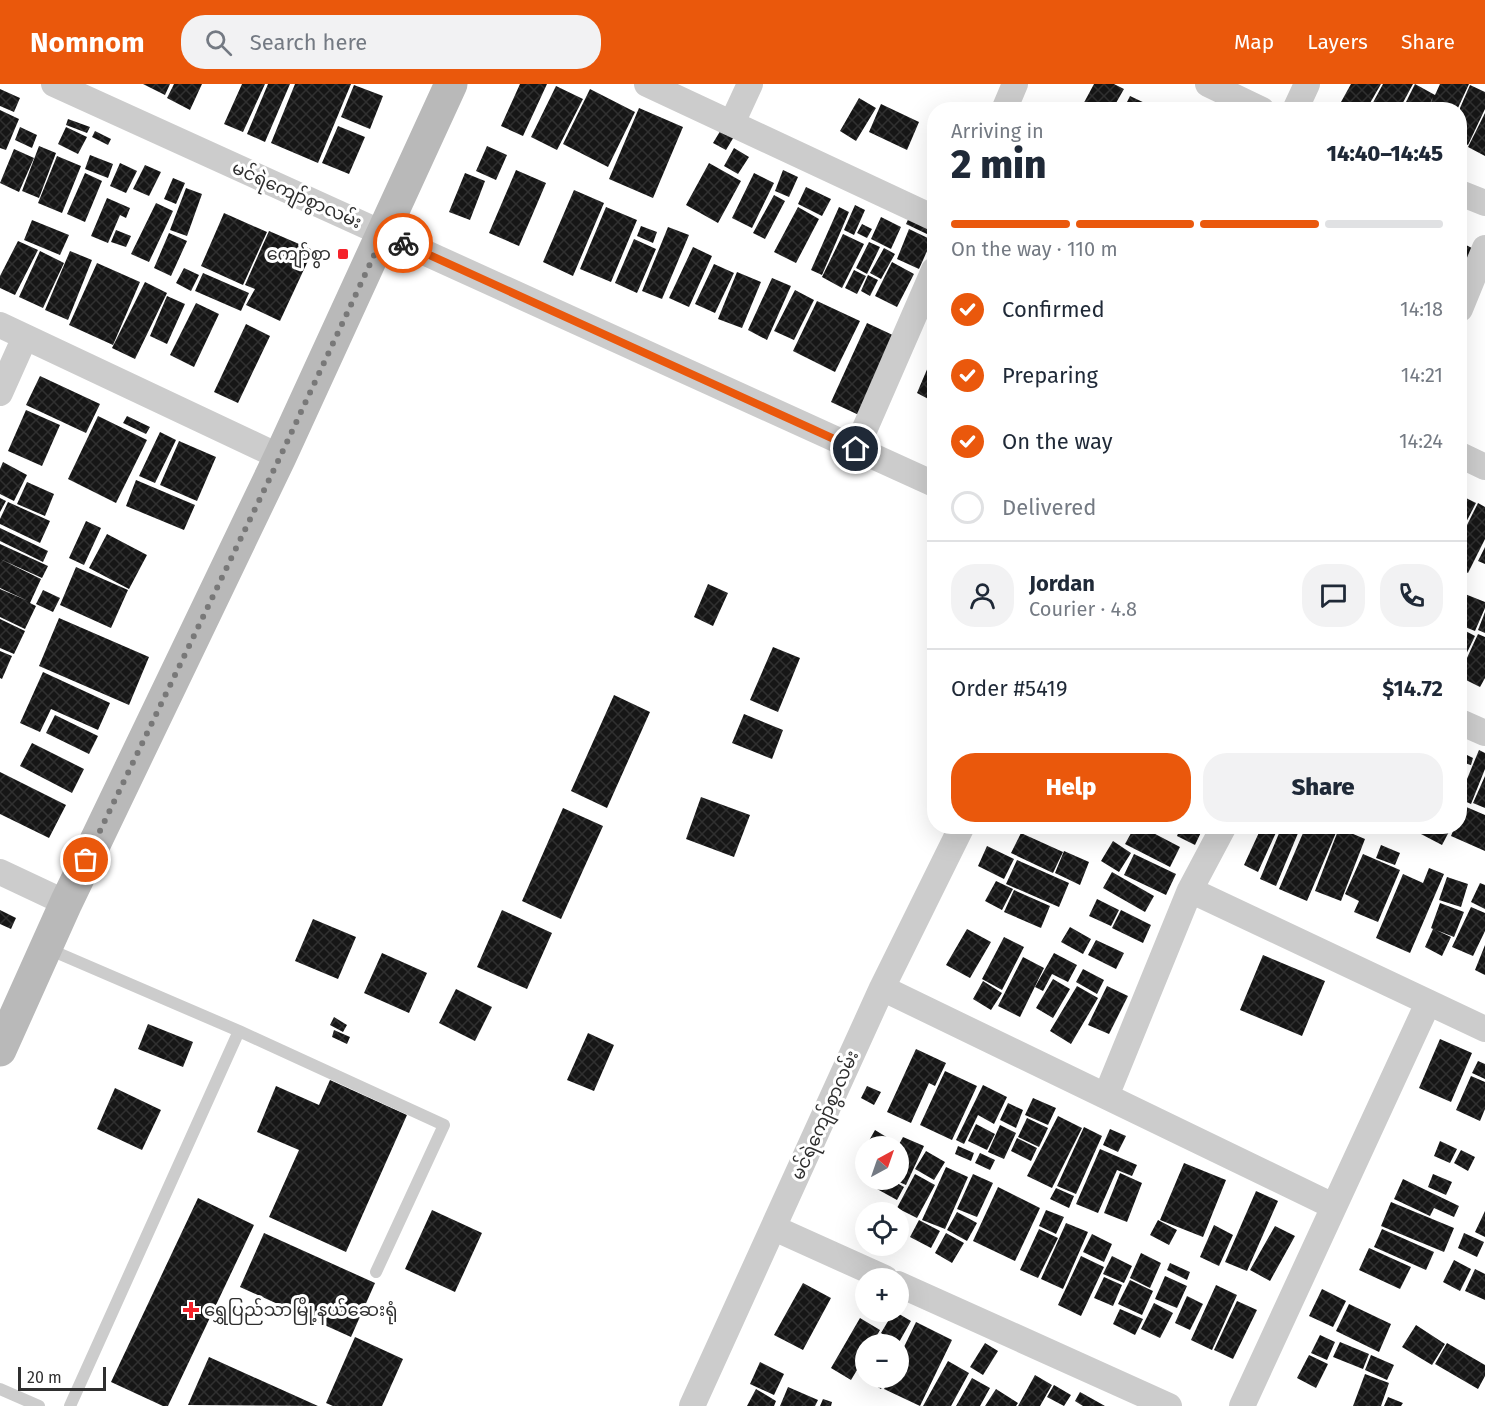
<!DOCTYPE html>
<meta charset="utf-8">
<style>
body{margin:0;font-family:"Fira Sans","Noto Sans Myanmar",sans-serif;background:#f2f2f3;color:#1f2937;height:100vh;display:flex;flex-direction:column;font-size:22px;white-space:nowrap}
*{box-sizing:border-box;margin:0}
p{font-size:20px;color:#747a83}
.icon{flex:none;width:33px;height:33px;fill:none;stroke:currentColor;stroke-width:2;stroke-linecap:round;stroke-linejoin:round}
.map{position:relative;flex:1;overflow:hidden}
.drawer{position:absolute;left:927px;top:18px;width:540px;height:732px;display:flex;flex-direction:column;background:#fff;border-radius:24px;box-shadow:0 6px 24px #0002}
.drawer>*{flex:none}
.needle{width:39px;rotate:40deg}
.fabs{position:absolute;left:855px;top:1052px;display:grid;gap:12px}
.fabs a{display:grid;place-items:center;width:54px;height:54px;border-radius:50%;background:#fff;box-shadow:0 6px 24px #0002;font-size:30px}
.scale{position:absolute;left:18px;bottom:15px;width:88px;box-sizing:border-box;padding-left:6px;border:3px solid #2f2f2f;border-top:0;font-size:16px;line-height:21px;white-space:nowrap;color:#2f2f2f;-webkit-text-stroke:4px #fff;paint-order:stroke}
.pin{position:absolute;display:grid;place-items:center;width:51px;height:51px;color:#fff;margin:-26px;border:3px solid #fff;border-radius:50%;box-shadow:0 2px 6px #0007}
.courier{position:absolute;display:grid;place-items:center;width:60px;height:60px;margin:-30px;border:4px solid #ea580c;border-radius:50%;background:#fff;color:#222;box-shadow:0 2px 8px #0007}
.summary em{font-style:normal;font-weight:800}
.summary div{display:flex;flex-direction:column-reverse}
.summary{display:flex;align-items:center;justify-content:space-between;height:102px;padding:0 24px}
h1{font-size:39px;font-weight:800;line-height:45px}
.bar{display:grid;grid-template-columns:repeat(4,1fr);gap:9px 6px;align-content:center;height:72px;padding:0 24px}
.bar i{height:8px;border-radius:4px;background:#e0e1e3}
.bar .on{background:#ea580c}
.bar p{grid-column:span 4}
.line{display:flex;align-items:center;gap:15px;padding:0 24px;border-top:2px solid #e0e1e3}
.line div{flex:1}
.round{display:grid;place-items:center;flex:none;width:63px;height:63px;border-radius:24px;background:#f2f2f3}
ol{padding:0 24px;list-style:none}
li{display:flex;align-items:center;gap:18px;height:66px}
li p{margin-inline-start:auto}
li .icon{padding:6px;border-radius:50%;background:#ea580c;color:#fff;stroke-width:4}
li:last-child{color:#747a83}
li i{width:33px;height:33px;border:3px solid #e0e1e3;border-radius:50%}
.button{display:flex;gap:12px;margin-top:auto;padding:12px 24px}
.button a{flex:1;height:69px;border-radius:24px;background:#ea580c;color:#fff;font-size:24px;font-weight:800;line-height:69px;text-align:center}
.button a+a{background:#f2f2f3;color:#1f2937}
header{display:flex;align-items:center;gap:36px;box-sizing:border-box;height:84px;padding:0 30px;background:#ea580c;color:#fff}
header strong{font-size:28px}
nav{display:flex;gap:33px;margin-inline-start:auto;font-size:21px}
.search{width:420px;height:54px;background:#f2f2f3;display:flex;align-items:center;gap:15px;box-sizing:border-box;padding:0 21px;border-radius:24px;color:#747a83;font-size:22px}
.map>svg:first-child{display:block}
.building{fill:url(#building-cross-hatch)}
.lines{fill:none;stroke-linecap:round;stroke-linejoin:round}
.lane{stroke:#ccc;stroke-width:12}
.street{stroke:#ccc;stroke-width:26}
.secondary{stroke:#b9b9b9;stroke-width:33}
.done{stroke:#787878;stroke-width:6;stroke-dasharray:0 10.8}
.route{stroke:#ea580c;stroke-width:8}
.poi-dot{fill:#f5222a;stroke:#fff;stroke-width:2}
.labels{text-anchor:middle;stroke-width:6;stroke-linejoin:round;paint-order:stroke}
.street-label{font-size:18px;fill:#2f2f2f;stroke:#fff}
.poi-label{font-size:18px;fill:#2f2f2f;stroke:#fff;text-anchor:end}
</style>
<header>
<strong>Nomnom</strong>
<div class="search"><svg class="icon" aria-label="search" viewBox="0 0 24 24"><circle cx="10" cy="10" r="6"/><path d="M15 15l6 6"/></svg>Search here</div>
<nav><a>Map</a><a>Layers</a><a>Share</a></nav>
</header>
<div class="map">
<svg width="1485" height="1322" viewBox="0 0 1485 1322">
<defs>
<pattern id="building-cross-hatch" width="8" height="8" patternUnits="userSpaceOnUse" patternTransform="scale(1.5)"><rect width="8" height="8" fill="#161616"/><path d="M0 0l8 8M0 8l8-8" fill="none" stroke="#303030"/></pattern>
</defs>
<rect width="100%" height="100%" fill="#fff"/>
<!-- building -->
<path class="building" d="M143,0H170L165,11Z
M174,0H202L190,26L167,14Z
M242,0H265L243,48L224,40Z
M268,0H290L265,58L247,50Z
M295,0H351L318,79L271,59Z
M520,0H547L523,52L501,42Z
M1094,0H1114L1124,5L1112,26H1080Z
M1351,0H1381L1366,26H1353L1341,18Z
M1383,0H1413L1399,26H1369Z
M1415,0L1435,11L1440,0H1469L1457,26H1428L1433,13L1427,26H1402Z
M354,1L383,12L370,45L341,33Z
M1470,1L1485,8V25L1468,61L1460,57V24Z
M556,2L583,15L557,66L531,53Z
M0,5L20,14L14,28L0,22Z
M590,5L635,28L608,83L563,60Z
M1130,12L1149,21L1147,26H1123Z
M859,14L876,24L856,57L840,47Z
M881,20L919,38L907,66L869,48Z
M1151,20L1163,26H1148Z
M639,24L683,43L653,114L609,95Z
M0,26L19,35L6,66L0,64Z
M1485,29V72L1468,63Z
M68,35L90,43L87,49L66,41Z
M338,42L365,53L349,90L322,79Z
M20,43L37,51L32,64L15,56Z
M66,43L87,53L78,70L58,60Z
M722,44L735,51L726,66L713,59Z
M95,47L111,55L108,61L92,53Z
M39,62L56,69L39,114L22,107Z
M487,62L507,71L496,96L476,87Z
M734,64L749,73L738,90L724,82Z
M14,65L34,74L19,108L0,99Z
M90,71L113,80L108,94L85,85Z
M57,72L81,82L62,129L38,119Z
M120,79L137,87L126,109L110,102Z
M709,79L741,97L718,139L686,121Z
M145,81L161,88L149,112L133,105Z
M516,86L546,99L519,162L489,149Z
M783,86L798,93L789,113L775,107Z
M85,89L102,97L85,138L67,130Z
M465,89L485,97L470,136L449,128Z
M754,89L774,99L752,144L732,134Z
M173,94L185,99L176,120L164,115Z
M806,103L831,115L822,132L798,120Z
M186,104L202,110L187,152L170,146Z
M574,106L604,119L573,192L543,178Z
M774,111L785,117L765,155L753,149Z
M107,114L130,124L126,134L120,131L108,159L91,152Z
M156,119L173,127L149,178L131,170Z
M855,121L865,126L854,151L844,146Z
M606,123L637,136L611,198L580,185Z
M798,123L819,135L796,179L774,168Z
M839,123L849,128L822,191L811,186Z
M224,129L267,148L243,201L201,182Z
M910,131L933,142L929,151L906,140Z
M881,133L901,143L891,165L871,155Z
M32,136L69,151L60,171L24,156Z
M862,140L872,145L867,154L857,149Z
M641,142L657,148L653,159L637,152Z
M668,143L689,151L662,215L642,207Z
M909,145L932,156L919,185L897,175Z
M116,146L131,152L126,163L111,158Z
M269,147L313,166L280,237L246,221L255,205L245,201Z
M169,149L187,157L171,192L154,184Z
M843,150L864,160L842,204L822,193Z
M634,155L656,165L637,209L615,199Z
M18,157L38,166L15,211L0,204V192Z
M869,158L880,163L867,190L856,184Z
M1460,158L1474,165L1460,194Z
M693,163L712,172L689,223L669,214Z
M884,164L895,170L881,195L870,189Z
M40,167L64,179L43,224L19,213Z
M70,167L92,176L68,236L45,226Z
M892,178L914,190L897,223L875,212Z
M97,179L140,198L113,261L69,241Z
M714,180L734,189L715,229L695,220Z
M184,184L199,191L191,207L176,199Z
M854,186L866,192L857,210L845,204Z
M737,188L761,198L742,244L718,235Z
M203,189L249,209L241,227L195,207Z
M868,191L878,196L870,212L861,207Z
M772,194L791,202L767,256L748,246Z
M145,198L167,209L135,275L112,264Z
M795,206L814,216L794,256L774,247Z
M167,212L185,220L167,260L150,252Z
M817,217L860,237L835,288L793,267Z
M196,219L219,230L194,283L170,271Z
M867,239L897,253L861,332L831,318Z
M246,240L270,252L238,319L214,308Z
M931,276L934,277V318L917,309Z
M40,292L100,320L86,349L26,321Z
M26,326L60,341L42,382L8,367Z
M98,332L147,356L116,419L68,395Z
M127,332L150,343L146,350L123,339Z
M160,348L176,356L155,399L139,392Z
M179,357L216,373L197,417L160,401Z
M3,378L27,391L14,417L0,410V385Z
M136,396L195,421L184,446L126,422Z
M27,398L54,410L45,432L17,420Z
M1460,411L1476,419L1460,450Z
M0,414L6,417L0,428Z
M8,418L50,437L40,459L0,440V435Z
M1478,419L1485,423V455L1468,489L1460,485V455Z
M86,437L101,444L84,481L69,474Z
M0,444L48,467L43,478L0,457Z
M107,450L147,471L129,505L89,484Z
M0,460L48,482L42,494L0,475Z
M1485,463V480L1478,477Z
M0,475L41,495L30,519L36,522L25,545L0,533V505L28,517L0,504Z
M76,483L128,506L111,544L60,521Z
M708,500L728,509L713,542L694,533Z
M43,506L60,514L53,528L36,520Z
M1465,510L1485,518V524L1475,547L1460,541V523Z
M1485,528V549L1478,546Z
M59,534L149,573L129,621L39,582Z
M0,535L25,547L14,570L0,564Z
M1460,544L1475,552L1460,583Z
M1478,550L1485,553V594L1480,603L1460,593V589Z
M773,563L800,574L778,628L750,616Z
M0,567L12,572L2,595L0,594Z
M43,588L110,619L98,646L51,625L40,648L20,639Z
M614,611L650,628L607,724L571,707Z
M744,630L783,646L772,675L732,659Z
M55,631L98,652L89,670L46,649Z
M32,659L84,685L72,709L20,682Z
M1479,666L1485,669V685L1471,720L1460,715V712Z
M1467,671L1473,674L1471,681L1464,679Z
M0,688L66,721L49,754L0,730Z
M1460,688L1467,691L1460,708Z
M1485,692V724L1473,719Z
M701,713L750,731L734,773L686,755Z
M1464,722L1485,731V767L1451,752L1455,742H1460V732Z
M563,724L603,742L561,835L522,817Z
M1135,742H1140L1180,763L1170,783L1125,760Z
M1158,742H1179L1175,750Z
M1181,742H1204L1195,761L1177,752Z
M1262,742H1279L1258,788L1244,781Z
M1282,742H1301L1276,802L1260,795Z
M1306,742L1338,744L1307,817L1279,805Z
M1399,742H1419L1416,750Z
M1422,742H1452L1442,761L1419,749Z
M1339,744L1365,755L1341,817L1315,807Z
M1021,749L1063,768L1053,789L1011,769Z
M1113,757L1131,769L1119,788L1101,777Z
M1381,761L1400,769L1395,781L1376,774Z
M987,762L1014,775L1004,795L978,782Z
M1064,767L1089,778L1080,801L1055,789Z
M1134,770L1176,790L1166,811L1124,791Z
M1363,770L1400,786L1378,838L1354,828L1359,817L1345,810Z
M1017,776L1069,799L1059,823L1006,800Z
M1429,784L1444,790L1410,869L1376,854L1403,790L1423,799Z
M1112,788L1154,812L1145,828L1103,804Z
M1447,793L1468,800L1461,823L1439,816Z
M996,797L1013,805L1002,826L985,817Z
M1480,799L1485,801V825L1471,818Z
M1014,806L1050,822L1041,844L1004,828Z
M1097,815L1119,826L1111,842L1089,832Z
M1440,819L1464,828L1454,853L1436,846L1451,853L1442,872L1425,863L1433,845L1431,844Z
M1471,823L1485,829V847L1473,872L1452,863Z
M0,826L16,834L11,845L0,840Z
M502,826L552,849L527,905L477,883Z
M1121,826L1151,841L1143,859L1112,844Z
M313,835L356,853L338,895L295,877Z
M1070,843L1091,855L1083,870L1061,858Z
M967,845L991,858L970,894L946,881Z
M1004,853L1024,863L1002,906L982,895Z
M1096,856L1124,869L1116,885L1088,871Z
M1485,861V891L1475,886Z
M382,869L427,889L409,929L364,909Z
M1054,869L1077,881L1068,898L1052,890L1043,907L1035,903Z
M1263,871L1325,897L1302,952L1240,926Z
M1023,873L1044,884L1020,933L998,922Z
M1083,885L1104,896L1097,910L1076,898Z
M1053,895L1070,905L1053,934L1036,924Z
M983,897L1002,909L991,926L973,915Z
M1077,902L1098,914L1071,960L1050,947Z
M1107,902L1128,912L1109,950L1088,941Z
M456,905L492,923L475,957L439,939Z
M334,933L347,941L343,948L330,941Z
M148,940L193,958L183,983L138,965Z
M334,946L350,953L347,960L332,953Z
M588,949L614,961L594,1007L567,996Z
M1440,955L1472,969L1451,1018L1419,1004Z
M916,965L946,979L935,1002L929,999L911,1039L887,1028Z
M1478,977L1485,980V995L1472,989Z
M945,987L977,1002L952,1056L920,1041Z
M1471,992L1485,998V1025L1480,1037L1456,1026Z
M330,996L407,1031L346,1168L269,1133L299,1066L257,1048L276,1002L319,1021Z
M983,1001L1007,1013L994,1040L978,1031L964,1060L956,1056Z
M867,1002L881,1008L874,1021L861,1014Z
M115,1004L161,1026L142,1066L97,1045Z
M1033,1014L1056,1024L1048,1041L1025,1031Z
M1008,1019L1023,1026L1016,1044L1000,1036Z
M1058,1032L1082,1044L1052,1104L1027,1092Z
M1027,1034L1048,1044L1039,1063L1018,1053Z
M976,1040L995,1050L987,1066L968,1057Z
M1000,1041L1016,1049L1004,1075L988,1068Z
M1084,1043L1102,1052L1076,1110L1057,1102Z
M1110,1045L1126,1052L1118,1068L1103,1061Z
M875,1046L898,1060L897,1062H866Z
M903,1053L924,1062L906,1101L892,1095H898V1062Z
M1017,1054L1037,1064L1031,1077L1011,1067Z
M1440,1057L1457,1065L1450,1079L1434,1072Z
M958,1062L974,1069L971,1077L955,1070Z
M1100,1065L1137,1081L1132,1092L1117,1086L1098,1129L1076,1120Z
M1461,1066L1475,1073L1468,1087L1454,1079Z
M926,1067L945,1078L934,1096L915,1085Z
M980,1069L995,1076L990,1086L975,1079Z
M1184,1079L1226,1096L1203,1153L1160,1136Z
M946,1083L968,1093L945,1145L922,1136Z
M1120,1089L1142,1099L1127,1138L1104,1129Z
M915,1090L935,1101L917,1134L897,1124Z
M973,1090L993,1099L977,1133L957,1125Z
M1433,1090L1452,1098L1446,1111L1428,1103Z
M882,1095H890L904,1103L897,1116L877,1105Z
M1403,1095L1459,1122L1454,1133L1434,1124L1430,1132L1394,1115Z
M998,1103L1040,1124L1015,1177L973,1157Z
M1056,1104L1074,1112L1069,1124L1050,1115Z
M1256,1107L1278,1117L1247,1187L1225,1178Z
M198,1114L254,1141L168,1322H163L111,1298Z
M1391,1118L1454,1144L1444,1168L1381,1142Z
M432,1126L482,1149L455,1208L405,1185Z
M1046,1126L1064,1133L1056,1150L1039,1142Z
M1485,1127V1153L1475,1148Z
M957,1128L977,1139L967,1157L947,1146Z
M919,1136L940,1147L931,1164L910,1153Z
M1158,1136L1177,1146L1169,1161L1150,1151Z
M1066,1139L1088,1148L1063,1205L1041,1195Z
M1214,1141L1233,1151L1219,1182L1200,1173Z
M1275,1142L1295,1152L1270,1197L1250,1186Z
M1039,1145L1058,1154L1038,1194L1020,1186Z
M1382,1145L1434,1168L1426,1186L1374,1163Z
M264,1149L375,1199L351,1253L240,1203Z
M946,1149L964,1159L952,1179L935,1169Z
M1464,1149L1484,1158L1477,1173L1458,1164Z
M1092,1150L1112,1160L1104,1178L1083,1168Z
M1369,1164L1411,1183L1400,1205L1359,1186Z
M1141,1169L1161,1179L1150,1204L1130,1194Z
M1081,1172L1104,1183L1081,1232L1058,1221Z
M1112,1172L1132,1182L1124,1199L1103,1190Z
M1454,1176L1471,1185L1460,1207L1443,1198Z
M1170,1179L1190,1188L1187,1196L1167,1186Z
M1475,1185L1485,1190V1216L1465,1207Z
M1165,1192L1187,1202L1177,1224L1155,1215Z
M1104,1193L1122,1201L1113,1222L1094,1214Z
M1130,1196L1153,1207L1142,1231L1118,1220Z
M803,1199L831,1214L803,1266L774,1251Z
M1216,1201L1237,1211L1212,1266L1191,1256Z
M1322,1205L1346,1217L1333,1243L1309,1232Z
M1187,1212L1203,1220L1190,1246L1175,1239Z
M1237,1217L1257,1226L1233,1275L1214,1266Z
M1154,1219L1173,1229L1160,1254L1141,1245Z
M1349,1220L1391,1240L1379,1268L1336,1247Z
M1120,1225L1143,1235L1135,1251L1113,1240Z
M894,1227L911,1237L898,1260L881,1249Z
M860,1234L880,1246L872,1260H866V1271L851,1296L831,1284Z
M916,1238L952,1256L920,1322L884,1305L890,1293H898V1274L902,1268L898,1272V1263L903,1265Z
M1416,1241L1445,1260L1432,1281L1402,1263Z
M1320,1251L1335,1258L1327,1276L1311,1269Z
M355,1253L403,1275L382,1322H333L326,1319Z
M1340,1258L1369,1270L1363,1285L1333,1273Z
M985,1259L998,1267L983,1291L970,1283Z
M1447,1259L1485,1281V1292L1478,1305L1435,1280Z
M1309,1271L1328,1280L1316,1304L1297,1294Z
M1371,1271L1394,1281L1387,1296L1365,1286Z
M209,1273L318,1322L188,1321Z
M948,1277L969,1289L951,1322H923Z
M760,1278L784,1290L774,1311L750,1300Z
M866,1287V1293H887L881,1305L862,1294Z
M1365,1290L1389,1299L1381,1322H1353Z
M1035,1291L1052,1301L1040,1322H1018Z
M972,1294L990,1304L980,1322H956Z
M1054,1301L1071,1311L1064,1322L1047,1313Z
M788,1303L818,1316L815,1322H780Z
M756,1305L776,1317L774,1322H747Z
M996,1305L1018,1319L1016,1322H985Z
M1080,1308L1105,1322H1083L1075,1317Z
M1388,1313L1403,1319L1401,1322H1384Z
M823,1315L832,1318L831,1322H820Z"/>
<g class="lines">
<!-- lane -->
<path class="lane" d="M46,864L239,947L444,1041L376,1188
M0,1305L39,1322
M70,1322L239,947"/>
<!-- street -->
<path class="street" d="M54,0L934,400
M647,0L934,134
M1208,0L1262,26
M1004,26L1015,0
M1295,26L1307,0
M732,39L750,0
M1460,109L1485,119
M1460,225L1485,164
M0,241L280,373
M0,309L25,253
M856,365L934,186
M1460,371L1485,383
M1460,638L1485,649
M0,788L66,819
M1190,806L1485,945
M882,904L1333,1122
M1106,1012L1190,806L1224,742
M774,1144L885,1194
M898,1200L1169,1322
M692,1322L882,904L962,742
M1242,1322L1428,919"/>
<!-- secondary -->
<path class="secondary" d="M0,966L66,819L280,373L451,0"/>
</g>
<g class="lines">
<!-- done -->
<path class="done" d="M86,776L280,373L384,150L403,159"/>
<!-- route -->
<path class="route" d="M403,159L856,365"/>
</g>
<!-- markers -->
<g class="poi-dot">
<rect x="337" y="164" width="12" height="12" rx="3"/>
<path d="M188 1217h6v6h6v6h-6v6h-6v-6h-6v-6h6z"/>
</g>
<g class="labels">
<!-- street labels -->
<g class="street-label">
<text transform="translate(297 111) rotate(24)" y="6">မင်ရဲကျော်စွာလမ်း</text>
<text transform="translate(825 1031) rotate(-66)" y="6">မင်ရဲကျော်စွာလမ်း</text>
</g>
<!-- poi labels -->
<g class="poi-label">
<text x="331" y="176">ကျော်စွာ</text>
<text x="204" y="1232" text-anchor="start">ရွှေပြည်သာမြို့နယ်ဆေးရုံ</text>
</g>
</g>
</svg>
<div class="fabs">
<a><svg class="needle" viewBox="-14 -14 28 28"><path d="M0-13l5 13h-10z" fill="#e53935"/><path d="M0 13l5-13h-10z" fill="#747a83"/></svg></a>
<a><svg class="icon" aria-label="locate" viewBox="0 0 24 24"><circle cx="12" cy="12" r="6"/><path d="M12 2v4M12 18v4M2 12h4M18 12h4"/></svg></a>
<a>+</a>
<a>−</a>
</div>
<div class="scale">20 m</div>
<div class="pin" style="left:86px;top:776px;background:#ea580c"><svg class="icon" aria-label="bag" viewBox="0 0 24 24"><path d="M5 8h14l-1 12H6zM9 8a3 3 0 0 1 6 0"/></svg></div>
<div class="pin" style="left:856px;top:365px;background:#1f2937"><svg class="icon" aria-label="home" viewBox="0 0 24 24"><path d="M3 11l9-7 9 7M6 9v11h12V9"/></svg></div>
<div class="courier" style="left:403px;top:159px"><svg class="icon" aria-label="bike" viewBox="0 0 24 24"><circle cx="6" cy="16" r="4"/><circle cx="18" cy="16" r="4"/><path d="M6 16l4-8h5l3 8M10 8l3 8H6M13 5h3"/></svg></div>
<section class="drawer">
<div class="summary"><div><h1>2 min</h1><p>Arriving in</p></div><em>14:40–14:45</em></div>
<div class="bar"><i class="on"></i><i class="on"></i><i class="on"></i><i></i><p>On the way · 110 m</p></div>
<ol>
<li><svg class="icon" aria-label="check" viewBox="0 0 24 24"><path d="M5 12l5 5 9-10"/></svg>Confirmed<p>14:18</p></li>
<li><svg class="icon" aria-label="check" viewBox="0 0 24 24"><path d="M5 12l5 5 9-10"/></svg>Preparing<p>14:21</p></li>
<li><svg class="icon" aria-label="check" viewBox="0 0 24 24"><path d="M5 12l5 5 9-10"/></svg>On the way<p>14:24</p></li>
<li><i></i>Delivered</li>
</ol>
<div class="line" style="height:108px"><a class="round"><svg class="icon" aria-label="person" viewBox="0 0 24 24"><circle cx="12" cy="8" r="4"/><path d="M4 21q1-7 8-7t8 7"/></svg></a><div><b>Jordan</b><p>Courier · 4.8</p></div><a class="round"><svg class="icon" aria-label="chat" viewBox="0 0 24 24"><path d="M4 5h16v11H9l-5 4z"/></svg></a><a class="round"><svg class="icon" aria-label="phone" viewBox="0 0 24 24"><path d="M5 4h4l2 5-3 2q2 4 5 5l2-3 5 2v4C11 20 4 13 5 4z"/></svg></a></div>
<div class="line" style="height:78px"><div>Order #5419</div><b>$14.72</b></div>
<div class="button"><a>Help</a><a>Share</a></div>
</section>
</div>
